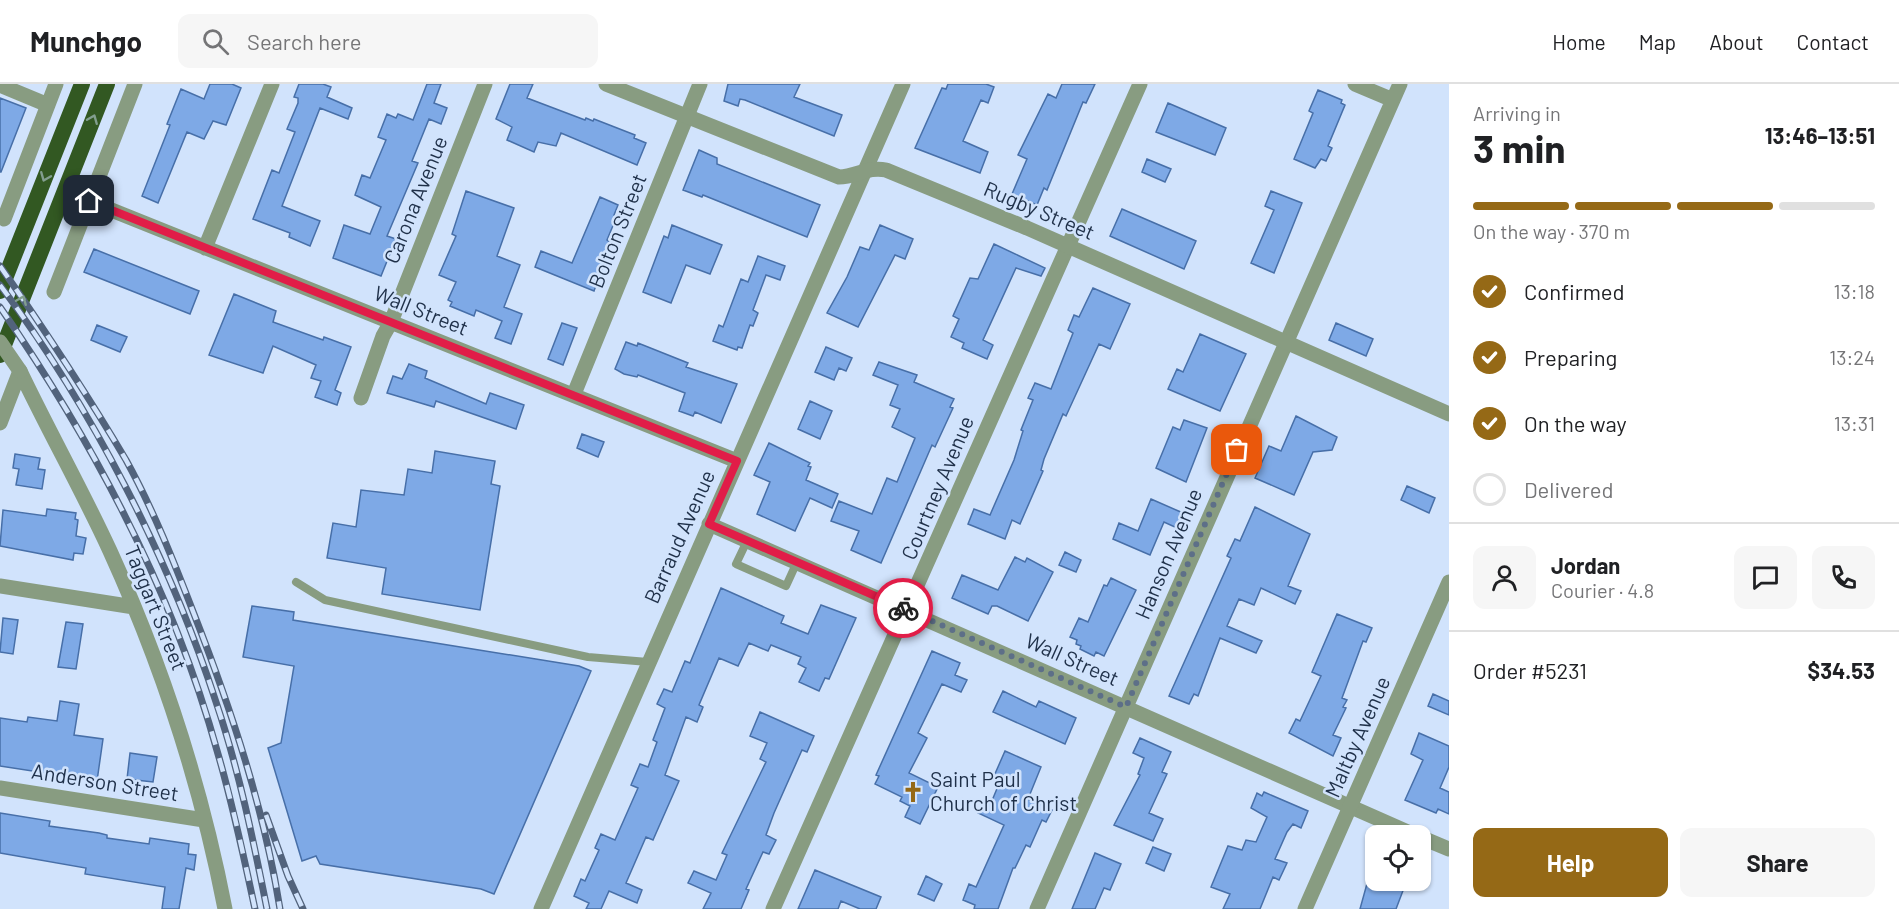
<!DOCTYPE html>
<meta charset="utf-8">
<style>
body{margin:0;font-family:Barlow,sans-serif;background:#f6f6f6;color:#202124;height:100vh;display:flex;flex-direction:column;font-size:22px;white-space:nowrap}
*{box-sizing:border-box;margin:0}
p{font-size:20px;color:#757577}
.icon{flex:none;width:33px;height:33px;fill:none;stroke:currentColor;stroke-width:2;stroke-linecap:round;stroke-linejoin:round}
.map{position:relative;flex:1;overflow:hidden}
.drawer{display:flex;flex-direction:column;background:#fff;width:450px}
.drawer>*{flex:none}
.fabs{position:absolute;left:1365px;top:741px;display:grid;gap:12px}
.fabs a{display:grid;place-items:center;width:66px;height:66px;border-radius:12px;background:#fff;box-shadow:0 2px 4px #0004;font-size:30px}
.pin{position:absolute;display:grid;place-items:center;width:51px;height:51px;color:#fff;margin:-26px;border-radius:12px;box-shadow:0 3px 9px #0006}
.courier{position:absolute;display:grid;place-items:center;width:60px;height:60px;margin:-30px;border:4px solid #e11d48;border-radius:50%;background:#fff;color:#222;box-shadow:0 2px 8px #0007}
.head em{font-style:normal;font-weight:700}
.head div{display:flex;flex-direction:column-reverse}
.head{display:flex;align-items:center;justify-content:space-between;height:102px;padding:0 24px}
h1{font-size:39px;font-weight:700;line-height:45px}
.bar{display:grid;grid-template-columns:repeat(4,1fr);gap:9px 6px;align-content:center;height:72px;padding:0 24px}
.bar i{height:8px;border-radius:4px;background:#e0e0e0}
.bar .on{background:#956916}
.bar p{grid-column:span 4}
.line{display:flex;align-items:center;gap:15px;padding:0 24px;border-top:2px solid #e0e0e0}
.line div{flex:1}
.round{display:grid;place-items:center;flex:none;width:63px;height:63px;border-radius:12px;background:#f6f6f6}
ol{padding:0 24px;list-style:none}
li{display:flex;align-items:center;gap:18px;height:66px}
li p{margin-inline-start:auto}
li .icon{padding:6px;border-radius:50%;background:#956916;color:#fff;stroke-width:4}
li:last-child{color:#757577}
li i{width:33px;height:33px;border:3px solid #e0e0e0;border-radius:50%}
.button{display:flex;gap:12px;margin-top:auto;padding:12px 24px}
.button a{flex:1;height:69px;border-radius:12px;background:#956916;color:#fff;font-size:24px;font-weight:700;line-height:69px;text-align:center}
.button a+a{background:#f6f6f6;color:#202124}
header{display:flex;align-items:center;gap:36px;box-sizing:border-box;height:84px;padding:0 30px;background:#fff;border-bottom:2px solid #e0e0e0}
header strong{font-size:28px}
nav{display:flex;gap:33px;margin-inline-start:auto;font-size:21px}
.search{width:420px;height:54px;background:#f6f6f6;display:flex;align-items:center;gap:15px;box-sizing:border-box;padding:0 21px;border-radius:12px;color:#757577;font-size:22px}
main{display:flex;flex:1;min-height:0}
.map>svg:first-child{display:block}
.building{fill:#7ea9e6;stroke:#476fa8;stroke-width:1.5}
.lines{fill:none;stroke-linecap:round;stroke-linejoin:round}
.service{stroke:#889c81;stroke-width:8}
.minor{stroke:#889c81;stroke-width:15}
.tertiary{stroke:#889c81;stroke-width:15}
.trunk{stroke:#325822;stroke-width:16}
.rail-casing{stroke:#52637c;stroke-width:7}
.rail{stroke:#d1e3fc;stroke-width:4.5;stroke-dasharray:14;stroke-linecap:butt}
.minor-bridge{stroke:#889c81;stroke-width:15}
.oneway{stroke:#829e8f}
.done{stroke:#5d6f88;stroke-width:6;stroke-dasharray:0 10.8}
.route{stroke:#e11d48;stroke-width:8}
.labels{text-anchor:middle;stroke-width:5;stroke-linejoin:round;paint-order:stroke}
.street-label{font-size:21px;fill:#1f3049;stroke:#d1e3fc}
.poi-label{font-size:21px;fill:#1f3049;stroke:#d1e3fc;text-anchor:start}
</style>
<header>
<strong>Munchgo</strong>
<div class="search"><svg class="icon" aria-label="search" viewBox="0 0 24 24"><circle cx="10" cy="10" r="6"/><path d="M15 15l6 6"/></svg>Search here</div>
<nav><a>Home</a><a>Map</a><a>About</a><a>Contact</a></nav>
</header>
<main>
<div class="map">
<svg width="1449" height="825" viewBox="0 0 1449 825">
<rect width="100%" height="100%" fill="#d1e3fc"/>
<!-- building -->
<path class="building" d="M210,0H232L241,4L226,41L213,37L204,55L187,48L158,119L142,112L170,41L167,40L181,5L204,15Z
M299,0H323L331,3L327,13L352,24L348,35L320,24L282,122L320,137L310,162L289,153L290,149L253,135L272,86L279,89L295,48L287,45L298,19V14L294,13Z
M427,0H441L434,19L447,24L441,40L429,35L412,77L418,79L387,152L396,155L381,192L333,174L344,141L370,150L381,123L355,111L362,91L370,94L386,56L378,53L387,30L396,34L398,30L413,36Z
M510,0H533L527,14L585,36L586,34L593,37L594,35L635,51L634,54L646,59L637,81L561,49L556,62L538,58L534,68L507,56L512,43L496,35Z
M728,0H800L794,13L842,31L834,52L745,16L740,15L738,22L724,17Z
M948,0H986L994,3L988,19L981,16L963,57L988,68L980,89L915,64L942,4L946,5Z
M1062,0H1095L1086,19L1083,18L1047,106L1044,104L1037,121L1012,110L1027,75L1018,71L1048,10L1056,14Z
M1318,6L1342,16L1341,19L1345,21L1328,62L1332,64L1326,77L1321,75L1315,84L1294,75L1313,29L1309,27Z
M0,14L26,24L1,88H0Z
M1168,19L1226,44L1215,71L1156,48Z
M699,66L717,74V80L820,121L807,153L703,111L702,113L683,106Z
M1147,75L1171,85L1165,98L1142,88Z
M466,107L514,124L497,172L520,181L504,223L522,230L511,260L495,254L502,237L476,226L474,232L450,222L452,218L448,216L456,198L439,191L456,152L452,150Z
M1271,107L1302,119L1274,189L1251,179L1274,126L1265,122Z
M600,113L618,121L614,131L617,132L607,156L611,159L594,207L535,183L541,167L572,179Z
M1122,125L1196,157L1184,185L1110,152Z
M672,141L722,161L710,190L686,181L671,219L643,208L664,152L668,154Z
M880,141L913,155L905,175L895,171L858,243L827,229L847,193L860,163L869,166Z
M994,160L1045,184L1041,192L1016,184L983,256L993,261L987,275L962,264L964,259L951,253L959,235L953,232L970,194L978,195Z
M94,165L199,207L190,230L84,188Z
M758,172L785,182L780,196L766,191L753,226L758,229L753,242L750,241L742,264L738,263L737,266L713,257L719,241L723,243L741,195L748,198Z
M1093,204L1130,220L1110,265L1099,260L1066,332L1063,330L1044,375L1041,386L1043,387L1020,440L1012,436L1005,455L968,440L974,425L990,431L1014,376L1023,347L1021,346L1033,316L1028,314L1035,299L1051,305L1073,249L1068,246L1074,231L1079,233Z
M234,210L276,227L273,238L323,256L324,253L351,263L335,306L341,309L337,321L315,313L321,297L311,294L316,281L273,262L263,289L209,271Z
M562,239L577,244L563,281L548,275Z
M1336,239L1373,255L1366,272L1329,256Z
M97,241L127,253L120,268L91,256Z
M1200,250L1246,270L1220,327L1168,305L1177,285L1183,288Z
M626,258L637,262L638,259L688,279L686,283L737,300L721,339L695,328L693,332L679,327L685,309L638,291L637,293L624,290L615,285Z
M826,263L852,274L846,287L839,284L834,296L815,288Z
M879,278L917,291L914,298L954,315L950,323L953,324L935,363L932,361L881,479L851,466L859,447L831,437L839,417L872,430L887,394L897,398L915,354L892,343L900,325L890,321L898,301L873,291Z
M409,280L427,287L425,294L486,320L490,309L524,321L516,345L436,317L434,323L387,309L393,292L402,295Z
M810,317L832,327L820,355L798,345Z
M1296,332L1337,353L1332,366L1313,368L1294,411L1255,394L1269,362L1281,367Z
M1184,336L1207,344L1186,398L1156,384L1173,343L1180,346Z
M582,350L604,358L598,373L577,364Z
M769,359L810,379L808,382L811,383L806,396L838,410L832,424L810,414L795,447L757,430L770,398L754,391Z
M435,367L495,377L491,400L500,402L480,526L382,510L386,484L327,474L333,439L356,443L361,406L404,411L408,385L432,389Z
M15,370L40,374L38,385L45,386L42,405L16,401L19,385L13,384Z
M1407,402L1435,414L1429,429L1401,416Z
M1151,415L1183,429L1177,444L1164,438L1150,471L1113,455L1119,439L1138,447Z
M1255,423L1310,450L1288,502L1301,507L1295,520L1261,504L1254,521L1239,515L1227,542L1262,557L1256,569L1220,554L1198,612L1194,610L1189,620L1169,612L1231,474L1227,472L1235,455L1240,457Z
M47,425L76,429L75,435L78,436L76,452L86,454L83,470L74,469L73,476L0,462L3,426L46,432Z
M1065,468L1081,476L1076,488L1059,481Z
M1015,473L1025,478L1027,474L1053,488L1028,537L997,522H992L988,530L952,514L962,491L998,506Z
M1111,494L1136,506L1104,572L1096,568L1094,572L1080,565L1081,562L1076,560L1077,556L1070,553L1079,534L1088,538L1104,501L1107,502Z
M721,504L784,532L781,539L808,550L821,521L856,534L829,595L825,594L819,607L799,598L806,584L798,580L801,573L771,561L768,567L749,559L738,582L719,574L699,621L703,623L697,638L686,633L665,691L679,697L653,756L646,753L626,799L642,806L637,819L609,807L601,825H586L589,819L574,812L581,795L585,797L599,766L595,764L601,750L615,756L638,704L631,701L640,680L648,683L657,658L653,656L665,624L657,620L664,605L672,608L685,577L690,579Z
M252,522L294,528L293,536L579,582L591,587L494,810L481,805L320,780L316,772L302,777L268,664L281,659L294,582L243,573Z
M1337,530L1372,544L1366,558L1363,557L1342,614L1347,616L1343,623L1346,624L1333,651L1341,654L1333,672L1289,649L1296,635L1300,637L1321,592L1312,588Z
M3,534L18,536L13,570L0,568Z
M66,538L83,540L76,585L58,583Z
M932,567L960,579L955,591L967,596L961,608L942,600L918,649L927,654L909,689L938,703L920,740L905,733L910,722L900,717L902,713L875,700L879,692L876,691Z
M1003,607L1036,623L1039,617L1076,634L1065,660L993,628Z
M1433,610L1449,617V631L1428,622Z
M60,617L79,620L74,651L103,655L97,697L0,682V634L27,638L28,633L57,637Z
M760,628L814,652L807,668L802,666L774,729L766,751L776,756L769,770L763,768L746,805L749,806L741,825H703L711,809L688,799L694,787L716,796L727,771L722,769L766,678L760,675L767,659L750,652Z
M1419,649L1449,662V683L1440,704L1449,708V730L1438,725L1436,729L1405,716L1423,676L1411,670Z
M1140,654L1171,668L1162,688L1167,690L1149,729L1163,735L1153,757L1114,741L1140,691L1138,690L1144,674L1133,669Z
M1005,667L1041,683L1028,715L1052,726L1046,738L1042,736L1030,763L1026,761L1015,784H1013L998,825H974L975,821L963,816L969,800L976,803L1004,741L978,729L984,716L991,719L1001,695L994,692Z
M130,669L157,673L153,698L127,695Z
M1264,708L1308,727L1301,744L1293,740L1287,748L1275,775L1287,779L1279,796L1273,793L1260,825H1223L1230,810L1211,803L1228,762L1242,766L1246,756L1256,758L1267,733L1251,724L1257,709L1262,712Z
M0,729L50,737L49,742L99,749L107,751V754L149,760L150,754L189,760L188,770L196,771L194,786L186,784L179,825H162L165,803L85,790L86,784L0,769Z
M1153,763L1171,770L1164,787L1146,779Z
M1095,769L1121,780L1110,806L1104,804L1095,825H1072Z
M815,786L881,813L876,825H860L841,817L838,825H798Z
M926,792L942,800L934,817L918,810Z
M1368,796H1407L1396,825H1360Z"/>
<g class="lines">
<!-- service -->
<path class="service" d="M747,457L736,480L786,502L797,478
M296,498L325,516L588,573L648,578"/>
<!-- minor -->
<path class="minor" d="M1355,0L1393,16
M0,1L48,21
M89,117L737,377
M4,135L56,0
M205,164L272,0
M54,208L135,0
M20,287C49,348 82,406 110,467C162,581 201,701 225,825
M574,310L700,0
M361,314L383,252L391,238L485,0
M0,339L20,287
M709,440L1417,752
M0,502L134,523
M0,704L204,736
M1420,753L1449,765
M541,825L903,0
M773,825L1140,0
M1037,825L1400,0"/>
<!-- tertiary -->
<path class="tertiary" d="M606,0L839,93C856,93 868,82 886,86L1027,144L1449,330
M1305,825L1449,498"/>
<!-- trunk -->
<path class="trunk" d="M0,207L82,0
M0,271L107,0"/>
<defs>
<path id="rail" d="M0,182C44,245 87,310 126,376C153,425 174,478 194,530C231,625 264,724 280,825
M0,201C91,323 169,473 216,618C239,686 253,755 267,825
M0,223C94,359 174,510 218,670C233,721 244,774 255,825
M266,731L288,792L303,825"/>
</defs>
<!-- rail casing -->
<use href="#rail" class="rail-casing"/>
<!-- rail -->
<use href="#rail" class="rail"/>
<!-- minor-bridge -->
<path class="minor-bridge" d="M0,258L20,287"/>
</g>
<!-- one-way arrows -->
<defs><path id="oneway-chevron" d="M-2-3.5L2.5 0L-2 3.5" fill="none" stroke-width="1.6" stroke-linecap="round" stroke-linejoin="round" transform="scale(1.5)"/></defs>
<g class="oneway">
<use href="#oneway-chevron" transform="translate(93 35) rotate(-68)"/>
<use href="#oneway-chevron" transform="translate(45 93) rotate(112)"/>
<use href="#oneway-chevron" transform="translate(22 216) rotate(-68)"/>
</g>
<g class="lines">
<!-- done -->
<path class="done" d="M903,524L1126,623L1237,366"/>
<!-- route -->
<path class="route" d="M89,117L737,377L709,440L903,524"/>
</g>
<!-- icons -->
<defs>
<symbol id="church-bare" viewBox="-9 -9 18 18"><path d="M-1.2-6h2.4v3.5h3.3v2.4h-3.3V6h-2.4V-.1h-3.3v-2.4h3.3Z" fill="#956916" stroke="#d1e3fc" stroke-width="2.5" paint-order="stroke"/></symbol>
</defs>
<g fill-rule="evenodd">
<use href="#church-bare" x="898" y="693" width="30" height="30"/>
</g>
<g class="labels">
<!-- street labels -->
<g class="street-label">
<text transform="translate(416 116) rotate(-68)" y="7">Carona Avenue</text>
<text transform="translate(1039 127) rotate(23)" y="7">Rugby Street</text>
<text transform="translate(618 147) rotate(-68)" y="7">Bolton Street</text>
<text transform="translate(421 227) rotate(22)" y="7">Wall Street</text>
<text transform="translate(938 404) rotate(-67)" y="7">Courtney Avenue</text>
<text transform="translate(680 453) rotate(-66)" y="7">Barraud Avenue</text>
<text transform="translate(1169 470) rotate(-67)" y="7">Hanson Avenue</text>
<text transform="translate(155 524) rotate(68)" y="7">Taggart Street</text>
<text transform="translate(1072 576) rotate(24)" y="7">Wall Street</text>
<text transform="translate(1358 653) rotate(-66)" y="7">Maltby Avenue</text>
<text transform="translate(105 699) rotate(9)" y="7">Anderson Street</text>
</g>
<!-- poi labels -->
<g class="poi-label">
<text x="930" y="703">Saint Paul<tspan x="930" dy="24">Church of Christ</tspan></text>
</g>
</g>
</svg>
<div class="fabs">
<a><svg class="icon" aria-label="locate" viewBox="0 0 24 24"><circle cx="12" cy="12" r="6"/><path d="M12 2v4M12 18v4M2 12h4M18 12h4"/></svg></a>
</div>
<div class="pin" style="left:1237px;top:366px;background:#ea580c"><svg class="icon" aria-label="bag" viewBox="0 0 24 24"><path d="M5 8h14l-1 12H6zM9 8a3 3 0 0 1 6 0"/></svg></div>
<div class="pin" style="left:89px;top:117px;background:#1f2937"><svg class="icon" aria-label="home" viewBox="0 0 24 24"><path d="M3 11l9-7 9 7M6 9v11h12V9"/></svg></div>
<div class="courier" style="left:903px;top:524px"><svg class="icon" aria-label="bike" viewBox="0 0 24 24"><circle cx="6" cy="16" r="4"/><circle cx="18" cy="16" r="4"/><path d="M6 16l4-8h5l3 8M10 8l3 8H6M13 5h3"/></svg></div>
</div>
<section class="drawer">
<div class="head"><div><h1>3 min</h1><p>Arriving in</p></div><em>13:46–13:51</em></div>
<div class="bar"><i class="on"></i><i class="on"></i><i class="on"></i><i></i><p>On the way · 370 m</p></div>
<ol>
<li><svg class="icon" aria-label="check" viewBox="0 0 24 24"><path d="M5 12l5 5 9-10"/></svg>Confirmed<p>13:18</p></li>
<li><svg class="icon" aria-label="check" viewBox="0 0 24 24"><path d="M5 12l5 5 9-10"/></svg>Preparing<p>13:24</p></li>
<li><svg class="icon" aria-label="check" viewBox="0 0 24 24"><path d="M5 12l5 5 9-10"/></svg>On the way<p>13:31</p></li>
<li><i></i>Delivered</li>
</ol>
<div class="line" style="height:108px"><a class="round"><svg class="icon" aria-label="person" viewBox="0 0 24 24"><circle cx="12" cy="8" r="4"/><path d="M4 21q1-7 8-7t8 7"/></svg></a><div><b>Jordan</b><p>Courier · 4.8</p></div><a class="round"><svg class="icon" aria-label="chat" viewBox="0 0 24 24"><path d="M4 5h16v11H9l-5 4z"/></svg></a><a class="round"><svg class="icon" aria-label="phone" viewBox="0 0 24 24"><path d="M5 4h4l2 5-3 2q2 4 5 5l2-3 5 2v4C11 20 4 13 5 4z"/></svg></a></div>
<div class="line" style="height:78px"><div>Order #5231</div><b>$34.53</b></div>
<div class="button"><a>Help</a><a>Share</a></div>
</section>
</main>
